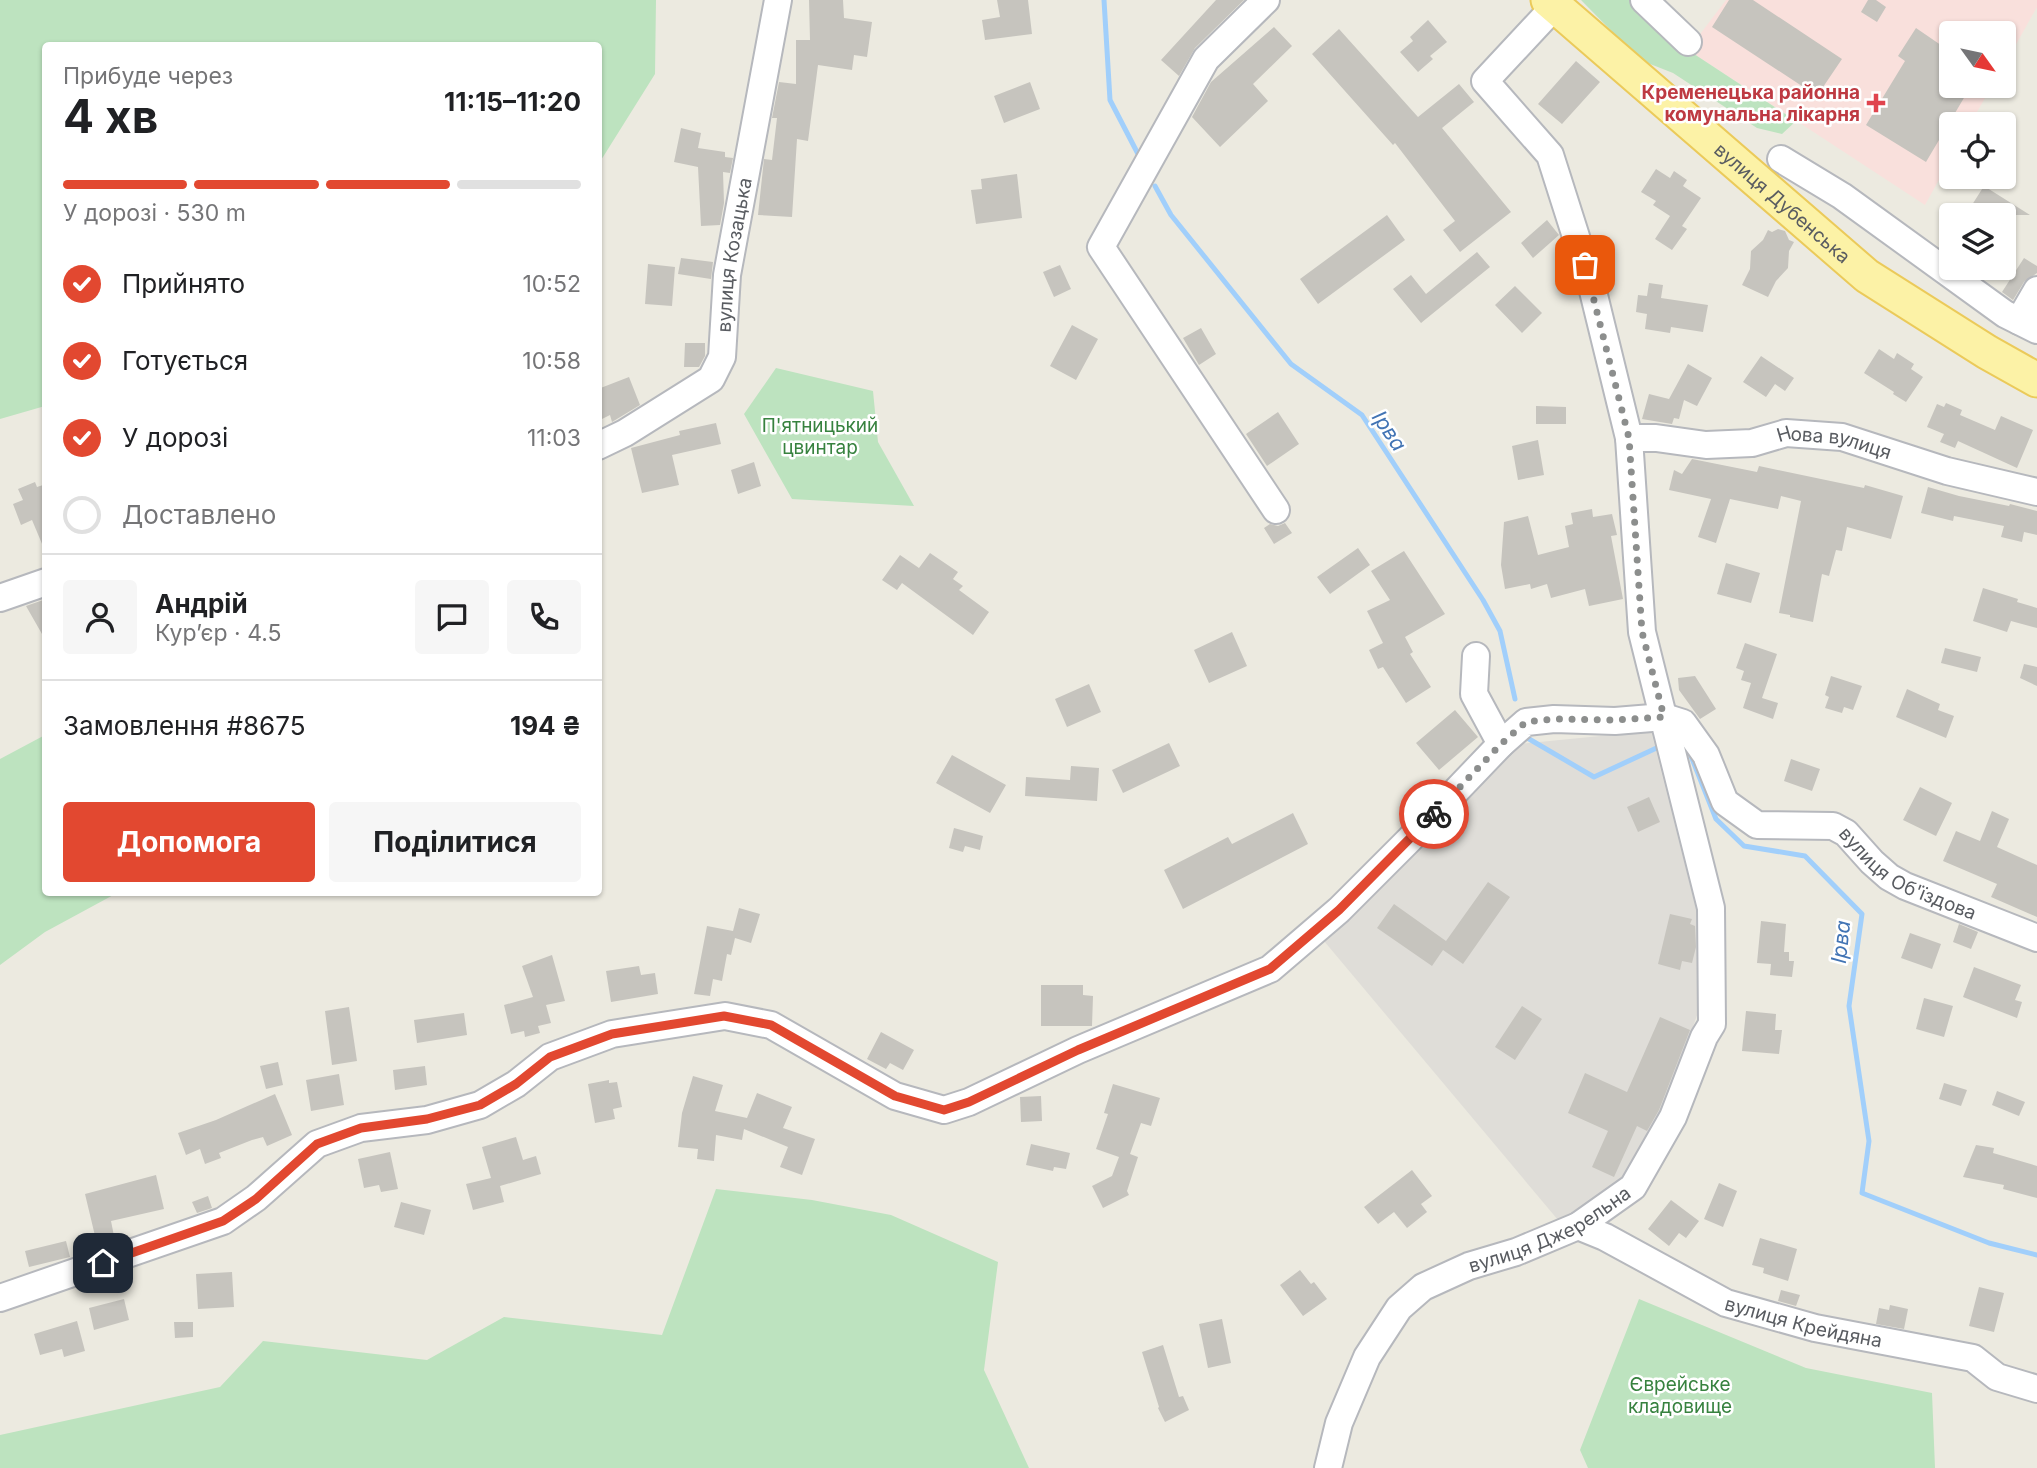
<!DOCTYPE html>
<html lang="uk">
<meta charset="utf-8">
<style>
body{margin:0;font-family:Inter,sans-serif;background:#f6f6f6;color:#202124;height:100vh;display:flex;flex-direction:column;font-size:26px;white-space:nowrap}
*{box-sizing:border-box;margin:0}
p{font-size:23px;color:#757577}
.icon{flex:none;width:38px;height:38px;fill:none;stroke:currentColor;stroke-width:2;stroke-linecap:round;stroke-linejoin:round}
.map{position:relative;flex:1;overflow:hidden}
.drawer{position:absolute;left:42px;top:42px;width:560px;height:854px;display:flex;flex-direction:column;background:#fff;border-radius:7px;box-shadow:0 2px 5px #0004}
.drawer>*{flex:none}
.needle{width:46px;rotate:123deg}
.controls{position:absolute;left:1939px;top:21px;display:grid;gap:14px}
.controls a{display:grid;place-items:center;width:77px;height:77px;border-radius:7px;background:#fff;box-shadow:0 2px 5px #0004;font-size:35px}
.pin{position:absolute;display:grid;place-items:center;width:60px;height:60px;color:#fff;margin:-30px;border-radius:14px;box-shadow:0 4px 10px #0006}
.courier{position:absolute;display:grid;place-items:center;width:70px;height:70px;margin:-35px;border:5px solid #e24830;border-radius:50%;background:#fff;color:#222;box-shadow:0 2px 9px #0007}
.overview em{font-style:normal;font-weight:700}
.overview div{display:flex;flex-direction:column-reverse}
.overview{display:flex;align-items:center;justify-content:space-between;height:119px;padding:0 21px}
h1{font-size:46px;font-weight:700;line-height:52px}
.bar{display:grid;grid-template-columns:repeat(4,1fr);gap:10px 7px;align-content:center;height:84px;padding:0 21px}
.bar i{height:9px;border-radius:5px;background:#e0e0e0}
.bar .active{background:#e24830}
.bar p{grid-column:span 4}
.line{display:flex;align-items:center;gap:18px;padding:0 21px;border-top:2px solid #e0e0e0}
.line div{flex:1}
.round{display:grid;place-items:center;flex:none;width:74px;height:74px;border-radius:7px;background:#f6f6f6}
ol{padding:0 21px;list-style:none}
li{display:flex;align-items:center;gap:21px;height:77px}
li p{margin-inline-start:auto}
li .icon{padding:7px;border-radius:50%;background:#e24830;color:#fff;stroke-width:4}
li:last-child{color:#757577}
li i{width:38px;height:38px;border:4px solid #e0e0e0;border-radius:50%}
.action{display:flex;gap:14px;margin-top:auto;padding:14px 21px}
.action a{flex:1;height:80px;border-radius:7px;background:#e24830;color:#fff;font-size:28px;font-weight:700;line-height:80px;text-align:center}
.action a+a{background:#f6f6f6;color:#202124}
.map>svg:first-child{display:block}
.industrial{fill:#dfddd8}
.medical{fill:#f9e0dc}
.green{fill:#bde3bf}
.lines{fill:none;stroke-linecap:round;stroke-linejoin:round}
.stream{stroke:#a1cffb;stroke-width:5}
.building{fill:#c6c4be}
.minor-casing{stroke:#b6b8bd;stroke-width:30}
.major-casing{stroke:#ebca5a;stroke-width:37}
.minor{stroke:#fff;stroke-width:26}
.major{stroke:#fcf2a6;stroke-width:33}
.done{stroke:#8c8e8d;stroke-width:7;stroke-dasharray:0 12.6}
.route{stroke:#e24830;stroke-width:9}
.health-dot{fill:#e0444e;stroke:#fff;stroke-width:2.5}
.labels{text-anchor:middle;stroke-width:5;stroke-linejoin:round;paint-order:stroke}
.health-label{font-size:19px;font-weight:bold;fill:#be3a42;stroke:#fff;text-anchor:end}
.street-label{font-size:19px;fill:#595c61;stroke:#fff}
.park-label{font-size:19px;fill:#37823f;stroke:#fff}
.water-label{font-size:21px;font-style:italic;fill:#4274b4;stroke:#fff}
</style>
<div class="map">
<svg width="2037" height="1468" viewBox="0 0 2037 1468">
<rect width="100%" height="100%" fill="#eceae0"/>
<!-- industrial -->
<path class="industrial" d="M1651,731L1712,972L1643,1171L1558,1220L1324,941L1518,744Z"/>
<!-- medical -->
<path class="medical" d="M1726,0H2037V7L2004,66V33H1951V86H1992L1970,124H1951V158L1925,205L1688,50Z"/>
<!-- green -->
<path class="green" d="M0,0H656L655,74L603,157L599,162L598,46H46L45,406L0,419Z
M1581,0H1632L1688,50L1796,121L1782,134L1757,128L1673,73L1640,60Z
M776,368L873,391L878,442L914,506L792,499L744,414Z
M45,735L46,892L117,893L45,932L0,965V759Z
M716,1189L812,1200L891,1215L998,1262L984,1370L1029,1468H0V1435L220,1387L263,1341L427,1360L504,1317L662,1335Z
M1639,1299L1806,1368L1932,1393L1935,1468H1588L1580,1450Z"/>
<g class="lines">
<!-- stream -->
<path class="stream" d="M1104,0L1110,100L1138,154
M1155,186L1171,215L1291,364L1362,415L1483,600L1500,631L1515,699
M1524,736L1594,777L1663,745
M1689,751L1716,819L1744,846L1805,856L1862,914L1849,1006L1869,1141L1862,1193L1989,1243L2037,1255"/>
</g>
<!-- building -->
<path class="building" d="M809,0H843L844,18L872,22L867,57L854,55L852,70L818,65L808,141L797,139L792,217L758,215L764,159L772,160L777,118H772L779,82L796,84V40H810Z
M997,0H1028L1032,34L985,40L982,20L1000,17Z
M1216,0H1244L1195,48L1179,76L1161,60Z
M1729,0H1753L1842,59L1817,96L1712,27Z
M1868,0H1876L1886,7L1877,22L1861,12Z
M1428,20L1447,42L1430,56L1433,59L1418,72L1400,52L1413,41L1410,37Z
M1274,27L1292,46L1253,84L1268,101L1220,147L1192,117L1211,82Z
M1916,28L1951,52V86H1971L1926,162L1866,125L1905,61L1898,56Z
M1339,29L1418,117L1459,84L1474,102L1442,128L1511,212L1460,252L1443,230L1455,221L1395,143L1393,145L1312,54Z
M1576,61L1600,82L1562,124L1538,104Z
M1030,82L1040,109L1004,123L994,96Z
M681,128L701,133L698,148L725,152V157L733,158L730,173L723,172L724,203L720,225L701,226L698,167L674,162Z
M1656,169L1670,178L1674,171L1687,180L1683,186L1701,198L1682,226L1687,229L1672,250L1655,239L1670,216L1653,205L1656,201L1641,192Z
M1017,174L1022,218L976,224L971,190L982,189L981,179Z
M1984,186L2030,215H1981L1970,208Z
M1387,215L1405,240L1318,304L1300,279Z
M1547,220L1559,235L1533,258L1521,243Z
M1778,229L1785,231L1789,240L1794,242L1789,251L1788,268L1776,281L1768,297L1742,285L1750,269L1751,251L1763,240L1768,230L1772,232Z
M1477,252L1490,267L1421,323L1393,289L1411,275L1426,294Z
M681,258L713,262L711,279L678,274Z
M2024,258L2037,266V273L2024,282L2013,300L2002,292Z
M648,264L675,267L672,306L645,304Z
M1060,265L1071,289L1054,297L1043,272Z
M1649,283L1663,285L1661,298L1708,305L1703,332L1671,327L1670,333L1645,329L1647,314L1636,312L1638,295L1647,296Z
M1515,286L1542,313L1522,333L1495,305Z
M1072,325L1098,339L1076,380L1050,366Z
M1201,328L1216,354L1199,365L1183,338Z
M685,343H705V356L699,367H684Z
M1879,349L1894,359L1897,353L1914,364L1911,369L1923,377L1906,402L1893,394L1894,392L1864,373Z
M1761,356L1794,378L1785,391L1775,384L1766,397L1743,382Z
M1688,364L1712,378L1697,406L1684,400L1679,419L1674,418L1672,424L1642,419L1649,394L1669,399Z
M629,377L640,405L612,422L610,415L602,419L598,411V389Z
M1946,403L1962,410L1960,415L1995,430L2001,416L2033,430L2017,468L1958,441L1955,448L1940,442L1944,434L1927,427L1937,404L1944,407Z
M1536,406L1566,407V424H1536Z
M1278,412L1299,444L1267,466L1246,434Z
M716,423L721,444L672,455L679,485L642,493L631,448L680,435L679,431Z
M1538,440L1544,475L1518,480L1512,446Z
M1692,459L1757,472L1759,466L1864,488L1865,485L1903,496L1891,539L1847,527L1842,551L1836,550L1829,576L1822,574L1813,622L1790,617V615L1779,613L1801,501L1781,496L1778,509L1730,499L1716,543L1698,537L1711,499L1669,490L1674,470L1682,474Z
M754,462L761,486L738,494L731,470Z
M35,482L37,487L46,484L45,551L32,520L21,525L13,504L23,500L18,489Z
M1928,487L1959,496L2009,506L2010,504L2037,511V535L2024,532L2022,542L2001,537L2004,526L1954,516L1953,521L1921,513Z
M1592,509L1593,517L1612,514L1617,535L1611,536L1623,599L1589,606L1585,589L1551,598L1547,584L1531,589L1530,584L1505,589L1501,565L1504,522L1528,516L1538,555L1569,547L1565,526L1573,524L1571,513Z
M1285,523L1292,533L1274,544L1264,528L1270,524L1278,526Z
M1358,548L1370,565L1330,594L1317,577Z
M1404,551L1445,614L1405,637L1413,652L1410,654L1431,687L1406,703L1383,667L1378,669L1369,650L1383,643L1367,611L1390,600L1371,571Z
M930,553L958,572L953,579L963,586L959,590L989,612L973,635L902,583L897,590L882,580L900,555L919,568Z
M1726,563L1760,573L1751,603L1717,594Z
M1983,588L2018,599L2017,602L2037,608V628L2011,621L2007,632L1973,621Z
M46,599V641L26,606Z
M1232,632L1247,666L1209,683L1194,650Z
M1745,643L1777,654L1762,698L1778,703L1773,719L1743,708L1751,683L1741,680L1744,671L1736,668Z
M1945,648L1981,657L1977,672L1941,663Z
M2024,664L2037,667V686L2020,678Z
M1695,676L1716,709L1700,719L1679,690L1678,678Z
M1831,676L1862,686L1853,710L1844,707L1842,713L1825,708L1829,697L1825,695Z
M1089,684L1101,712L1067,727L1055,699Z
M1907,689L1940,704L1938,710L1954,716L1946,738L1896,717Z
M1455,710L1478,737L1439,770L1416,743Z
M1169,743L1180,766L1123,793L1112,770Z
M952,755L1006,785L990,813L936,783Z
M1791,759L1820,769L1812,791L1784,781Z
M1071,766L1099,768L1097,801L1025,796L1026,777L1070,780Z
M1920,787L1952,803L1936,836L1903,820Z
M1649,797L1660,822L1638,832L1627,807Z
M1992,811L2009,819L1997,847L2037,865V917L1991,897L1997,884L1943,861L1956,831L1980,841Z
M1293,813L1308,844L1183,909L1164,870L1228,837L1232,844Z
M954,828L983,836L980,850L965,846L963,852L949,848Z
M1488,882L1510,897L1463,964L1443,950L1432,966L1377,928L1394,904L1446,941Z
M739,908L760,914L751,943L735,938L731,955L727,954L722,981L713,979L710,996L694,994L707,926L733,931Z
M1670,914L1692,919L1690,924L1695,926L1696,947L1692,963L1682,961L1680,970L1658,964Z
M1761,921L1786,924L1784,952H1789V961H1794L1792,977L1770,975L1771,964L1757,963Z
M1959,924L1978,932L1971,949L1953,942Z
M1910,933L1941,944L1932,969L1901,958Z
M552,955L565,1001L546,1005L551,1023L538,1026L540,1033L525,1037L524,1031L511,1034L504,1005L533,997L522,966Z
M639,966L641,975L655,973L658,994L611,1002L606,971Z
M1974,967L2021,985L2015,1000L2022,1002L2017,1018L1963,997Z
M1041,985H1083V995L1093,996L1092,1026H1041Z
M1924,998L1953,1006L1944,1037L1916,1029Z
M1522,1006L1542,1019L1515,1060L1495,1047Z
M349,1007L357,1061L332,1065L325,1011Z
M1746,1011L1776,1014L1775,1030H1782L1779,1054L1742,1051Z
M464,1013L467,1035L417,1043L414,1020Z
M1660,1017L1690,1030L1659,1110L1647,1131L1637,1126L1614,1177L1592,1167L1608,1131L1568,1113L1585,1073L1627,1092Z
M881,1032L914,1050L903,1070L890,1063L886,1069L867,1059Z
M278,1062L283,1085L266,1089L260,1066Z
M425,1066L427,1085L395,1090L393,1070Z
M339,1074L344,1105L311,1111L306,1080Z
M693,1076L723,1085L715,1111L747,1118L757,1093L792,1107L783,1128L815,1139L802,1175L780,1167L788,1147L744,1129L742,1140L716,1135L714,1161L697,1159L698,1149L678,1147L682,1113Z
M609,1080V1083L617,1082L622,1107L613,1109L615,1119L595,1123L588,1084Z
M1944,1083L1967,1090L1961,1106L1939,1099Z
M1113,1084L1160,1098L1151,1126L1141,1123L1130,1154L1138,1157L1127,1191L1129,1195L1103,1208L1092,1186L1112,1176L1119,1157L1096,1149L1108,1114L1104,1113Z
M1997,1091L2025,1102L2019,1116L1992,1105Z
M275,1094L292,1135L267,1146L263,1137L252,1140L219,1153L221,1158L205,1164L200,1149L186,1155L178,1133L216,1120Z
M1041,1096L1042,1121L1021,1122L1020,1097Z
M516,1137L523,1160L536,1156L541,1174L500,1186L504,1202L473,1210L466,1184L491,1178L482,1147Z
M1031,1144L1070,1153L1066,1169L1054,1167L1053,1171L1026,1165Z
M1976,1145L1994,1148L1993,1153L2037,1166V1198L2003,1189L2004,1185L1963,1177Z
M390,1152L398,1189L381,1192L379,1185L364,1188L358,1159Z
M1412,1170L1432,1196L1421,1204L1427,1212L1407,1228L1394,1212L1378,1224L1364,1207Z
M156,1175L164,1209L111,1221L114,1236L96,1240L85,1194Z
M1719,1183L1737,1191L1723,1227L1704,1219Z
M208,1196L212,1208L197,1213L192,1202Z
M1671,1200L1699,1221L1686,1238L1679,1233L1669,1246L1648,1229Z
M401,1202L431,1210L424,1235L394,1227Z
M1760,1238L1797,1249L1788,1281L1763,1273L1764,1268L1752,1265Z
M66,1241L70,1257L29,1267L25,1251Z
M1300,1270L1311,1284L1314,1282L1327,1299L1303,1316L1280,1285Z
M232,1272L234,1307L198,1309L196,1274Z
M1979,1287L2004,1293L1994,1332L1969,1326Z
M1781,1290L1800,1295L1796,1306L1778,1301Z
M124,1299L129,1320L94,1330L89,1308Z
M1890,1305L1908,1309L1904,1329L1876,1324L1879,1308L1889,1310Z
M1222,1319L1231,1363L1208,1368L1199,1324Z
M77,1321L85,1351L64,1357L62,1349L40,1355L34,1334Z
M174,1322H193V1337L175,1338Z
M1163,1345L1179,1397L1183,1396L1189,1410L1165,1422L1158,1408L1159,1407L1142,1352Z"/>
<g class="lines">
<defs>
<g id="minor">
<path d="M1266,0L1206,59L1101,247L1276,510"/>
<path d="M1644,0L1688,42"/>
<path d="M1781,159L1842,196L2005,314L2037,330"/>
<path d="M2019,321L2037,290"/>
<path id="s1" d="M1629,438H1656L1706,445L1752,443L1786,433L1842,437L1947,471L2037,492"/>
<path id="s2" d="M598,446L625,433L711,379L722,357L727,275L778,0"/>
<path d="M0,598L46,582"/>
<path d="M1476,656L1474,694L1501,744"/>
<path id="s3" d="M1578,1226L1605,1237L1726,1303L1815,1328L1973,1358L1997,1377L2037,1389"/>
<path id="s4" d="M0,1298L223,1221L256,1198L317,1144L361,1128L427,1120L480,1105L516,1084L550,1057L612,1034L725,1016L771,1025L895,1096L944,1110L969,1102L1078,1050L1270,969L1339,910L1409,840L1501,744L1526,722L1554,719L1615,721L1664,717L1683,723L1706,755L1725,802L1757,825L1833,826L1846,833L1872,862L1889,877L1905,886L2037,938"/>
<path id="s5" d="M1328,1468L1339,1423L1367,1357L1399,1308L1423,1287L1469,1266L1516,1252L1578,1226L1633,1187L1673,1117L1704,1037L1712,1024L1711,908L1642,632L1629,438L1592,287L1550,155L1485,81L1555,6"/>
</g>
<g id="major">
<path id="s6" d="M1548,0L1867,276L1987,352L2037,380"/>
</g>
</defs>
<!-- minor casing -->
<use href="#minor" class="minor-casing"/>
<!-- major casing -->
<use href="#major" class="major-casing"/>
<!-- minor -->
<use href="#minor" class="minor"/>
<!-- major -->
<use href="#major" class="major"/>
</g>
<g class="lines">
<!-- done -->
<path class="done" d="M1434,814L1501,744L1526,722L1554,719L1615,720L1664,717L1642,632L1629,438L1585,265"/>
<!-- route -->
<path class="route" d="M103,1263L223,1221L256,1199L317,1144L361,1128L427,1119L480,1105L516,1084L550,1057L612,1034L724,1016L771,1025L895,1096L944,1110L969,1102L1078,1050L1270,969L1339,910L1434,814"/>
</g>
<!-- markers -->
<path class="health-dot" d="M1872.5 92.5h7v7h7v7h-7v7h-7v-7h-7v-7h7z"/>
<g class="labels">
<!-- health labels -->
<g class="health-label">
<text x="1860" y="99">Кременецька районна<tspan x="1860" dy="22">комунальна лікарня</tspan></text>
</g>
<!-- street labels -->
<g class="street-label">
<text dy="7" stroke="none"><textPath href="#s6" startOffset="310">вулиця Дубенська</textPath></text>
<text dy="7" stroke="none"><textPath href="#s2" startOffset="259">вулиця Козацька</textPath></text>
<text dy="7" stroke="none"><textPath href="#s1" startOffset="208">Нова вулиця</textPath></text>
<text dy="7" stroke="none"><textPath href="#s4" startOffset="2198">вулиця Об'їздова</textPath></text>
<text dy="7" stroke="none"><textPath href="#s5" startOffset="348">вулиця Джерельна</textPath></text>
<text dy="7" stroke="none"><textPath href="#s3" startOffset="247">вулиця Крейдяна</textPath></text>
</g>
<!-- park labels -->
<g class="park-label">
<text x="820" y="432">П'ятницький<tspan x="820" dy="22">цвинтар</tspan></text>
<text x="1680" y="1391">Єврейське<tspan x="1680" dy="22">кладовище</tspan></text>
</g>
<!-- water labels -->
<g class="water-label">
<text transform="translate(1389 431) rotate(56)" y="7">Ірва</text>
<text transform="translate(1841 942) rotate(-84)" y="7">Ірва</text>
</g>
</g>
</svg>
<div class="controls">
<a><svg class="needle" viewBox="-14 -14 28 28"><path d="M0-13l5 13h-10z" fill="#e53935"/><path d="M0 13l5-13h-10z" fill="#757577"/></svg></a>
<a><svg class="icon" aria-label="locate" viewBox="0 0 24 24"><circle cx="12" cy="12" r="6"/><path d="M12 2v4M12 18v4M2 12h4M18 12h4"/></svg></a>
<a><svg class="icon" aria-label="layers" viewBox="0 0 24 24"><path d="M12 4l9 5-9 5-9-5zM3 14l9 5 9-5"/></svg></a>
</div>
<div class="pin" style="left:1585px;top:265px;background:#ea580c"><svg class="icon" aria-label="bag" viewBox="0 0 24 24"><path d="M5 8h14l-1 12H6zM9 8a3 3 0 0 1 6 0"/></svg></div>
<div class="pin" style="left:103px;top:1263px;background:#1f2937"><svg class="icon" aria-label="home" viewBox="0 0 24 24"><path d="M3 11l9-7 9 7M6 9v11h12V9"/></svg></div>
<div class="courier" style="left:1434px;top:814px"><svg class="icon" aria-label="bike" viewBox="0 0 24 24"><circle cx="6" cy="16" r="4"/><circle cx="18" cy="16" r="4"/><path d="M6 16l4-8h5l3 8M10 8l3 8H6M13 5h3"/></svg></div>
<section class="drawer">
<div class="overview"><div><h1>4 хв</h1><p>Прибуде через</p></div><em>11:15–11:20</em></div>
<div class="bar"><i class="active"></i><i class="active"></i><i class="active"></i><i></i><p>У дорозі · 530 m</p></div>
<ol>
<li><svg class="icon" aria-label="check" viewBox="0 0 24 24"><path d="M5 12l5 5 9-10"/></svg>Прийнято<p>10:52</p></li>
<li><svg class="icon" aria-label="check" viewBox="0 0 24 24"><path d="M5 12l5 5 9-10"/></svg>Готується<p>10:58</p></li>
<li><svg class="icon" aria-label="check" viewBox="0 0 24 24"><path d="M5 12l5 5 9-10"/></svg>У дорозі<p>11:03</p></li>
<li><i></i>Доставлено</li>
</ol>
<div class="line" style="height:126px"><a class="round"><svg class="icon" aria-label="person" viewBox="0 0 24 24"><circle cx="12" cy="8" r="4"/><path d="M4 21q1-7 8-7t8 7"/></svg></a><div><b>Андрій</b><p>Кур’єр · 4.5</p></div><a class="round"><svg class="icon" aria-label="chat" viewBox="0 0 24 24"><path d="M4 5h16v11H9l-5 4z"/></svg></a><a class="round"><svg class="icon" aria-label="phone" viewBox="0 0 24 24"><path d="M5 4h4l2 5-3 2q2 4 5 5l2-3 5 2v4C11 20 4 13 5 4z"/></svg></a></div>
<div class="line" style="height:91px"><div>Замовлення #8675</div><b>194 ₴</b></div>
<div class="action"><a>Допомога</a><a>Поділитися</a></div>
</section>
</div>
